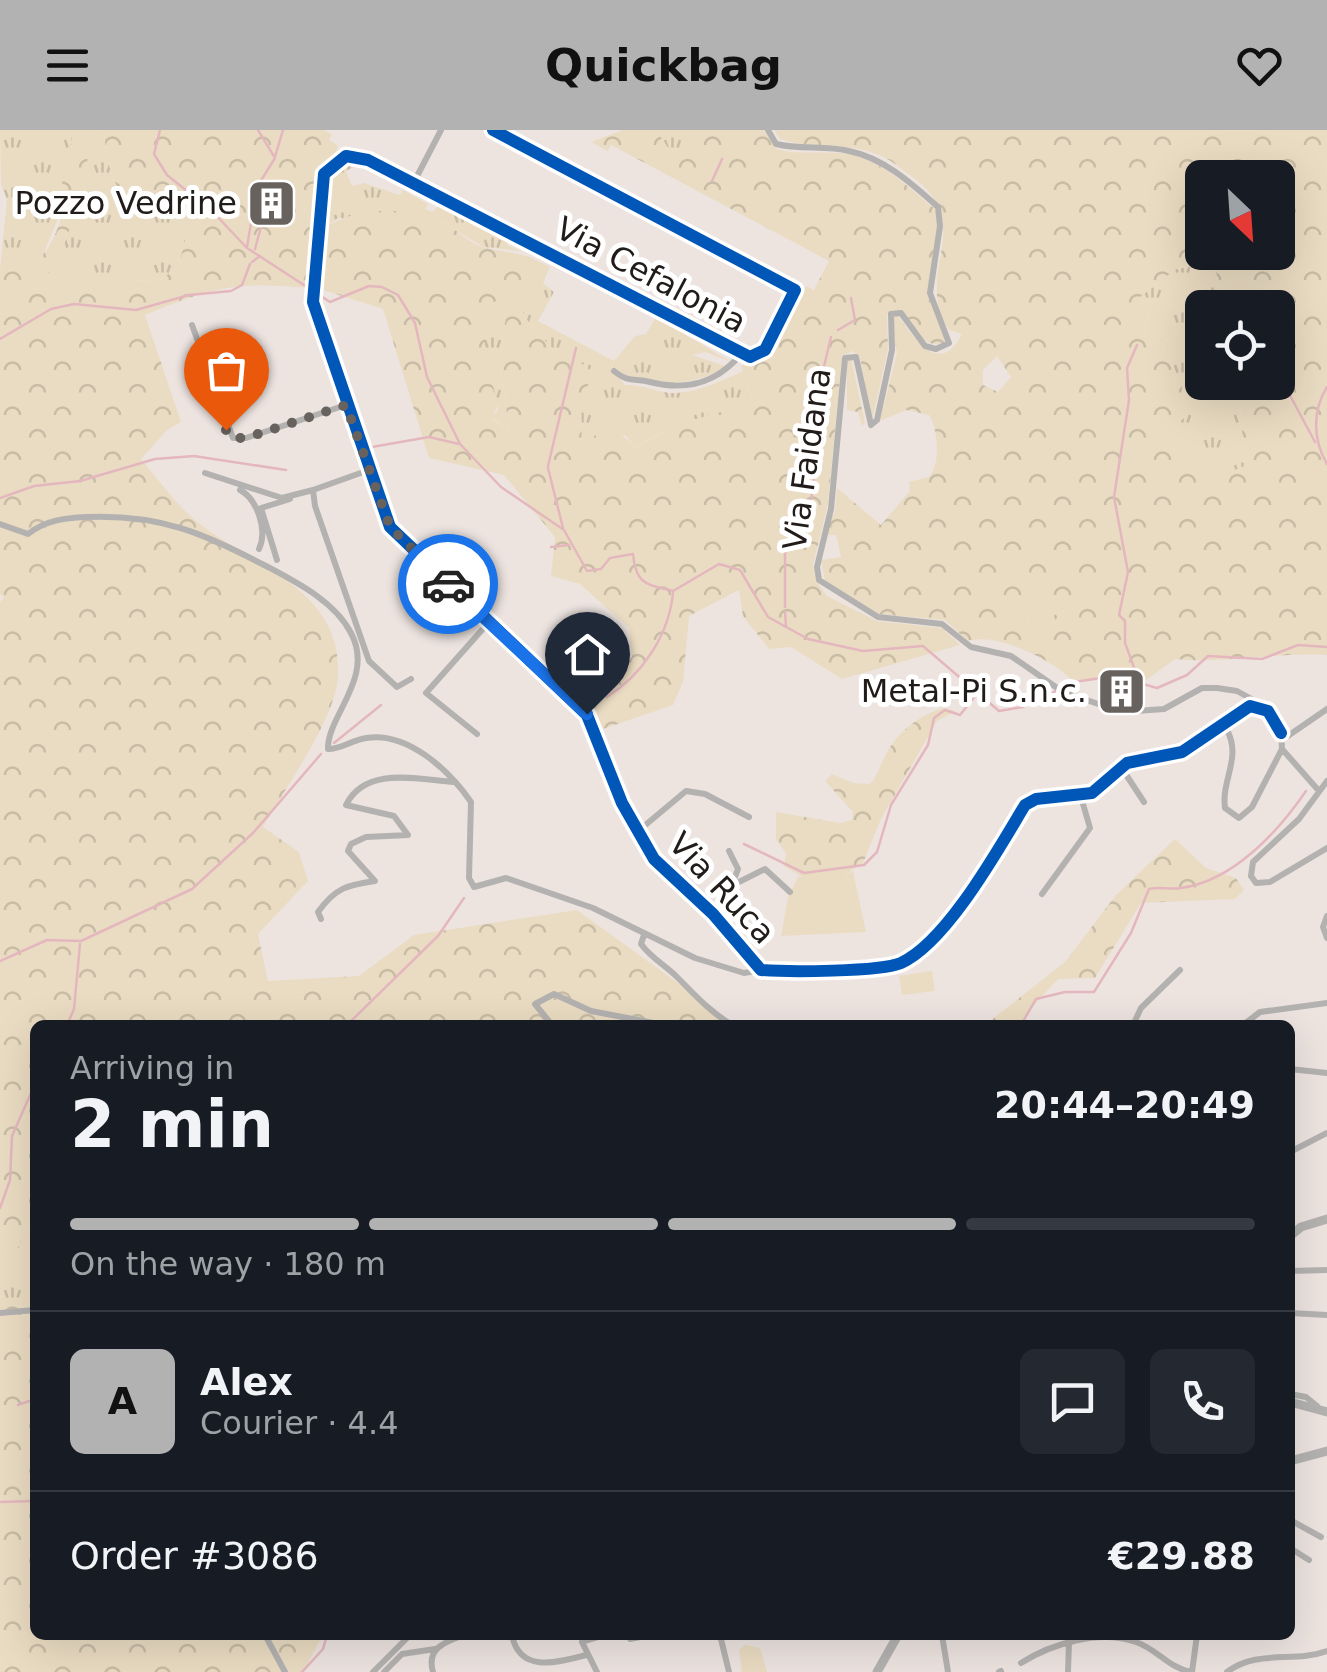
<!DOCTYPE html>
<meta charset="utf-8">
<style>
body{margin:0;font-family:"DejaVu Sans",sans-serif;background:#242831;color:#f1f3f6;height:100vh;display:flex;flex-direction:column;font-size:38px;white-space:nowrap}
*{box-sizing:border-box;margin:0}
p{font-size:32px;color:#9ea1a6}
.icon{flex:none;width:55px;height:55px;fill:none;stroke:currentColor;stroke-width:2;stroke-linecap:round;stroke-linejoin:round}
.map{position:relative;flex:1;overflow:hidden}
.drawer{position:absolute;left:30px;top:890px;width:1265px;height:620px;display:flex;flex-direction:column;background:#171b24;border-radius:15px;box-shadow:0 10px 40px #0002}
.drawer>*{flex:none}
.needle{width:65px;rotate:155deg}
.controls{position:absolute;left:1185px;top:30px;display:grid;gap:20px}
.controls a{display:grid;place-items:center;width:110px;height:110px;border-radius:15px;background:#171b24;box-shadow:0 10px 40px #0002;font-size:50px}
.pin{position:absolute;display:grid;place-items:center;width:85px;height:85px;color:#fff;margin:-102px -42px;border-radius:50% 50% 50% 0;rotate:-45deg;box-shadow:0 0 10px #0007}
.pin .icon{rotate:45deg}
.courier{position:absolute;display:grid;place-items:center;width:100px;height:100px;margin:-50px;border:8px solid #1a73e8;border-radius:50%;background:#fff;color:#222;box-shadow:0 2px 12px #0007}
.headline em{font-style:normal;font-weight:800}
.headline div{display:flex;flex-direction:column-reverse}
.headline{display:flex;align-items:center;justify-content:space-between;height:170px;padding:0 40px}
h1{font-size:65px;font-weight:800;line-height:75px}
.bar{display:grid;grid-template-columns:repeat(4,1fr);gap:15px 10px;align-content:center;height:120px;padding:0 40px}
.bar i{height:12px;border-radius:8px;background:#363941}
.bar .selected{background:#b3b2b2}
.bar p{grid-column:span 4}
.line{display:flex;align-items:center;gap:25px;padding:0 40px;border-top:2px solid #363941}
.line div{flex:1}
.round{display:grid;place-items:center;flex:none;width:105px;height:105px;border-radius:15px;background:#242831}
header{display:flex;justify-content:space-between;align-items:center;height:130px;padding:0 40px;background:#b3b2b2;color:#111;font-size:45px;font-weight:800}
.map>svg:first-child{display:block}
.grass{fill:url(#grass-tufts)}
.forest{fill:url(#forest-crowns);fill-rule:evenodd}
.green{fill:#eadcc2}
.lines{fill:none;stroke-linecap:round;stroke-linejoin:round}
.stream{stroke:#e4b7be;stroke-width:2.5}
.minor{stroke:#b4b2b0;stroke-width:6}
.major{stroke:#b4b2b0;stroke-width:9}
.cycleway-casing{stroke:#fff;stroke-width:19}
.cycleway{stroke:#0057b8;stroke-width:12}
.done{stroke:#68625f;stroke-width:10;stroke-dasharray:0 18}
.route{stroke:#1a73e8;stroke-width:12}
.labels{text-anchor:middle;stroke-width:10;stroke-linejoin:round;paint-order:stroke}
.poi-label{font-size:32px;fill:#211c19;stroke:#fff;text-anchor:end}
.street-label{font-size:32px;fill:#211c19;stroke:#fff}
</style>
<header><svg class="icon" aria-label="menu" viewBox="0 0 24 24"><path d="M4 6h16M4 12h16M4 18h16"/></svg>Quickbag<svg class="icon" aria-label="heart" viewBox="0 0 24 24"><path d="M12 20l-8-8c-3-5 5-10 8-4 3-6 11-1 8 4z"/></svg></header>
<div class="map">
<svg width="1327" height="1542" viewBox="0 0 1327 1542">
<defs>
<pattern id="grass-tufts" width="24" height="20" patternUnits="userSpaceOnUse" patternTransform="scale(2.5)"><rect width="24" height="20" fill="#eadcc2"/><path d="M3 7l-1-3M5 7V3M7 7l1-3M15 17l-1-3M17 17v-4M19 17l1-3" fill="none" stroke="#c8bca6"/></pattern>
<pattern id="forest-crowns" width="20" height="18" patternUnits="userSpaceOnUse" patternTransform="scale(2.5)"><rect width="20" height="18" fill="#eadcc2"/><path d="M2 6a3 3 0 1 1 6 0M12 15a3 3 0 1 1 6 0" fill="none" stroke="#c8bca6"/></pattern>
</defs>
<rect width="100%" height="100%" fill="#ede4e0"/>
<!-- grass -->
<path class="grass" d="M0,0H73L69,35L62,54L63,76L41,130L30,139L10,143L0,139L7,69L1,55Z
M89,0L105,11C112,62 120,71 170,81L187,103L178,138L159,150L94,152L36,160L10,155L55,139L85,56Z
M656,0H709L684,25L670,21Z
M349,32L362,33L346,41L352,56L364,53L400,65L403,60L428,74L425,79L433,82L439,74L509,110L507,115L521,121L483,117L443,92L338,88L323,98L330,42Z
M538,131L550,137L543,153L554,162L538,191L614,231L635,206L646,204L656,187L731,232L705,222L692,225L728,237C691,257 644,261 611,236L625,255C642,254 655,262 673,263C696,263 722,251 743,241L752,269L749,275L682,293L635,317L625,305L582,319L581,279L592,242L564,220H554C510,173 518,186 538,131Z
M1214,133L1219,155L1217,177L1202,178V252L1238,253L1245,336L1216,348L1176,323L1164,305L1186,286L1182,257L1140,167L1176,139Z
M501,167L508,173L500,227L509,302L492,287L498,280C496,262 486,247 483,230C480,212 485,196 487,178Z
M1027,468L1057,473L1064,480L1050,496L1028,499L1029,485L1021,478Z
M35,1089V1176L4,1175L0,1166V1129L20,1115V1105Z"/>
<!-- forest -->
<path class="forest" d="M73,0H324L332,4L329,10L337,15L338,22L319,41L315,52L308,158C237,151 210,158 145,185L181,292L167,300L141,329C156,347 170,366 186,382C240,434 344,453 338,547C335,590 285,658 263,697L299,722L308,751L258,804L268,851L359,846L414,805L577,780L736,895H35V1089L20,1105L21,1115L0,1129V472L4,468L0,464V139C35,152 59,108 63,77C64,70 61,61 62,54C65,35 71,19 73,0ZM90,1L105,11C112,62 120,71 170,81L187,103L178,138L159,150L94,152L36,160L12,155L55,140L85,56Z
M623,0H656L670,21L684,24L709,0H764L776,19C798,25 818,21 840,23C878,25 906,56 935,79L938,95L928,164L947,211C923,222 916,199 903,181L887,184L888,219L872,291L860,227L852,221L842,226L828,374L813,435L816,451L827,466L877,491L942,498L960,515L842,549L791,517L769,519L743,486L739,460L689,486L683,552L673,575L603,599L594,578L603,559L632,527L629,498L580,454L551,446L555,407L504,345L429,328L383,179L320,159L323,98C356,77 409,75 444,93C456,99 465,109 477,115C497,123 517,120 538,131C518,187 510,172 554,220H564L592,242L581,279L582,318L605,296L612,297L636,317L682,293L749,274L752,268L741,236L770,225L806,156L814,160L829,131L611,15L608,21L591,12ZM501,167L508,173L500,227L509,302L492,288L498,274C485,227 482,228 487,178Z
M774,0H1327V525C1274,522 1227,534 1175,529L1141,554L1120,545L1073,551C1053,530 997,502 968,511L945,490L878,484L825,451L821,430L841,427L836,405H825L835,381L837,358L881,395L910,361L909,352L929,347C941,334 938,298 929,285L906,280L880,291L897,223L890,187L898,185C916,212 941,246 962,204L949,200C911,142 980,95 911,46C901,39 890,29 879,25C846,11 812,20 780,9ZM1202,48H1278V122H1202ZM1214,133L1219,155L1217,177L1278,178V252L1238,253L1245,336L1216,347L1176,323L1164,305L1186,286L1182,257L1140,167L1176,139ZM997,226L1011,247L998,262L983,255V240ZM1027,468L1057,473L1064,481L1050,496L1028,498L1029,485L1021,478Z
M851,228L865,293L862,296L858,282L847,280V231Z
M943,578L956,581L937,591L881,689L863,733L843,746L804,748L784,736L786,723L776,710V682L840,693L852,690L853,682L825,651L832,644L853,653L870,654C878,645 880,635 886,624C898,601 919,586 943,578Z
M1175,709L1206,738L1236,748L1244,760L1235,769L1141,773L1095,848L1058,849L1027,883L1024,895H985L1065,832L1116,765Z
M0,1166L5,1175L35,1176V1505H323L303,1542H0Z"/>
<!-- green -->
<path class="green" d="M853,741L866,802L781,806L788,767L798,747L843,746Z
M932,841L935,861L902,865L899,846Z
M745,1515L760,1518L767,1542H742L739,1520Z"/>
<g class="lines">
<!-- stream -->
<path class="stream" d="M160,0L154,24L167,45L213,82L247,118L330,172L369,156L382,157L398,165L415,193L427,247L460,314L501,357L564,400L587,441L601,439L610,428L633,424C636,455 646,454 673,461L719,434L740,440L768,487L808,509L863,521L923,516L999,581L1023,577L1074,552L1115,546L1157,558L1187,545L1208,526L1262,529L1298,515L1327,517
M275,27L283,0
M712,51L722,29
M247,117L257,57L275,28L258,0
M255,119L261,97
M252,132L260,126
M838,200L855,190L851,168
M0,209L51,179L74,174L136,180L189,165L231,161L242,155L250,134
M1137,215L1127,238L1129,270L1114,367L1128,442L1119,485L1125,491V513L1139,551
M1278,243L1315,312
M1327,257C1312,281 1313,310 1327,334
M372,317L429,307L459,314
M548,336L576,218
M548,338L563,398
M0,368L34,356L80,351L155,329L194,326L286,340
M551,417L569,415
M785,477V423L809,382L814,351L806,312L831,207
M785,482L786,496
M607,567C642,545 669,505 673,463
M334,613L381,575
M744,714L804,743L864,735L877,722L891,675L928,615L934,588L945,580L960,585L976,565
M0,831L47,810L81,811L192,759L253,703L321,624
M67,895L74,879L80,814
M347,895L438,806L464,768
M1021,895L1036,869L1065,862H1094L1131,803L1149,759C1160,756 1170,760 1181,758C1233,751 1278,702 1306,661
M0,1078L10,1050L12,1006L35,954
M18,1275L35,1269
M1,1372L35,1371
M302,1542L323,1519L327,1505"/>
<!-- minor -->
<path class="minor" d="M493,0L795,160L765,220L750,227L368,30L346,26L324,44L313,172L390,397L587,585L622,673L654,729L713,784L761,840C787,842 880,842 901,833C947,812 999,718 1025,675L1036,669L1092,663L1127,633L1182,622L1250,576L1268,581L1281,603
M768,0L776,14C801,20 825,15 849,21C884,28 912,54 938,77L940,96L930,163L949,213L936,219L925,216L901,183L891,184L892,220L877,290L871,295L856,227L845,228L831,379L817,437L819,450L878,487L942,494L971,517L1011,526L1063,562L1122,582L1164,579L1202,558H1217L1237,561L1273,581
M414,52L441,0
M192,195L233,308H246L346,275
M336,222L357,284L354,294
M614,241C629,253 634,248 650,252C686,261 716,254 741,224
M369,340L313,360L315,376L369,531L397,557L411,549
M205,343L282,368L313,360
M240,360C257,369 268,400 259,419
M0,394L28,404C46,390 65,388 86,387C161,384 203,403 268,437C298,453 335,472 351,503C375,548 327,586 328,619C342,619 352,610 366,608C407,601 449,640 471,672L469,748L474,757L506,748L593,778L695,828L744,843L761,840
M277,430L261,378L290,369
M1217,598L1227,600C1242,628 1221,650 1225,678L1239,688L1252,677L1282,619
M1281,602L1282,619L1319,661
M477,604L426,563L489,492
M1282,610L1327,579
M1121,637L1144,672
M1327,651L1299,689L1253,732L1251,746L1256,753L1270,752L1327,718
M637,702L686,661L705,664L749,687
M733,755L765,739L790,762
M1042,764L1090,698L1081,667
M702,772L712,762L732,755L738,739L729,721
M1327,786L1323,797L1327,808
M321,789L318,782C336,757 348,755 375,751L348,721L351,714L366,707L408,705L394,686L346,675C366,635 419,650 454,652
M644,805L641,814C651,828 665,835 677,847C696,866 709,881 732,895
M552,895L535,874L554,864L591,881L664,895
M1133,895L1141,878L1180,840
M1243,895L1260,882L1327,873
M1290,939L1327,943
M1290,1022L1327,1003
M1290,1141L1327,1140
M0,1183L35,1180
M1290,1183L1327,1185
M1290,1264L1306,1267L1317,1276
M1290,1390L1321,1407
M1290,1418L1309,1430
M265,1505L285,1542
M512,1505C519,1542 554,1534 586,1525
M720,1505L729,1542
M942,1505L948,1542
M630,1509L650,1505
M1021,1533C1051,1514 1099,1499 1136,1512C1157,1519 1167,1537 1191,1542
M373,1542L410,1505
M384,1542L402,1524L435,1519
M433,1542C426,1518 445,1512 464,1505
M597,1542L582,1512L605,1505
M999,1542L1001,1541
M1068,1542L1069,1512
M1192,1542L1197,1505
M1227,1542C1257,1519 1294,1533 1327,1521"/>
<!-- major -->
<path class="major" d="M1290,1106L1301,1097L1327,1089
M1290,1272L1327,1282
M1290,1331L1327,1321
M877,1542L898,1505"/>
<defs>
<path id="cycleway" d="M493,0L795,160L765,220L750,227L368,30L346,26L324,44L313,172L390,397L587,585L622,673L654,729L713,784L761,840C787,842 880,842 901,833C947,812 999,718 1025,675L1036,669L1092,663L1127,633L1182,622L1250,576L1268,581L1281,603"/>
</defs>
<!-- cycleway casing -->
<use href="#cycleway" class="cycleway-casing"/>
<!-- cycleway -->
<use href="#cycleway" class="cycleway"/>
</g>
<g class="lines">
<!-- done -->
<path class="done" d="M226,300L233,308H246L346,275L390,397L448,454"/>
<!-- route -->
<path class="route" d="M448,454L587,584"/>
</g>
<!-- icons -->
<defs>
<symbol id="building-square" viewBox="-11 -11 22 22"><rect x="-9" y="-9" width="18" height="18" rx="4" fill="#68625f" stroke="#fff"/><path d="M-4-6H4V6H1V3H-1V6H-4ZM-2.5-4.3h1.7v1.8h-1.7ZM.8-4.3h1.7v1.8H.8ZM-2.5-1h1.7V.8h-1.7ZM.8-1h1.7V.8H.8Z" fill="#fff"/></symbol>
</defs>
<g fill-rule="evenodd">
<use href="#building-square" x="244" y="46" width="55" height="55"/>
<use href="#building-square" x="1094" y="534" width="55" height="55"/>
</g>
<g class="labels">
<!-- poi labels -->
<g class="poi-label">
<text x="237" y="84">Pozzo Vedrine</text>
<text x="1087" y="572">Metal-Pi S.n.c.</text>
</g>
<!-- street labels -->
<g class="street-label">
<text transform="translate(651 145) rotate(28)" y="11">Via Cefalonia</text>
<text transform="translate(807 329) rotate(-82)" y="11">Via Faidana</text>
<text transform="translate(722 758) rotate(47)" y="11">Via Ruca</text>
</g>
</g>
</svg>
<div class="controls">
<a><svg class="needle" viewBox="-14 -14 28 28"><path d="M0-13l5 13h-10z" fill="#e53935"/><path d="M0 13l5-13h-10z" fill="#9ea1a6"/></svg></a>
<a><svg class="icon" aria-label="locate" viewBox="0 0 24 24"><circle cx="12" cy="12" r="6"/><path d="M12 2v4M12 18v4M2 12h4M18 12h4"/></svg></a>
</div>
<div class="pin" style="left:226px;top:300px;background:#ea580c"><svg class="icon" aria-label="bag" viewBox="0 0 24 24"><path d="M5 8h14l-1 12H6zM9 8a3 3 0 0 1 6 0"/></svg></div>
<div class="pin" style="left:587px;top:584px;background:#1f2937"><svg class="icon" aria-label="home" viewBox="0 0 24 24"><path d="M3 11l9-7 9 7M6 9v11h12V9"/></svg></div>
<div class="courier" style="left:448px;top:454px"><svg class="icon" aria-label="car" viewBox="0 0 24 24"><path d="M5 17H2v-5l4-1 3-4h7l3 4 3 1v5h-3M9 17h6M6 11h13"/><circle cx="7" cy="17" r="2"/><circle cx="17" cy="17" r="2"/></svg></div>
<section class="drawer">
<div class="headline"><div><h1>2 min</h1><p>Arriving in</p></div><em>20:44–20:49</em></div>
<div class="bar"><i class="selected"></i><i class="selected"></i><i class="selected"></i><i></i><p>On the way · 180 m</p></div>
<div class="line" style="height:180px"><b class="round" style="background:#b3b2b2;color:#111">A</b><div><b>Alex</b><p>Courier · 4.4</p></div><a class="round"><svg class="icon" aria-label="chat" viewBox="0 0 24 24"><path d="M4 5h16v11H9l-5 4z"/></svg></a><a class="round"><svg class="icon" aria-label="phone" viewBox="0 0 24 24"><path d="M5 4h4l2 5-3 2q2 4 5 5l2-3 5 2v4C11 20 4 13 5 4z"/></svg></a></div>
<div class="line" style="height:130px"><div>Order #3086</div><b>€29.88</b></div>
</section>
</div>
